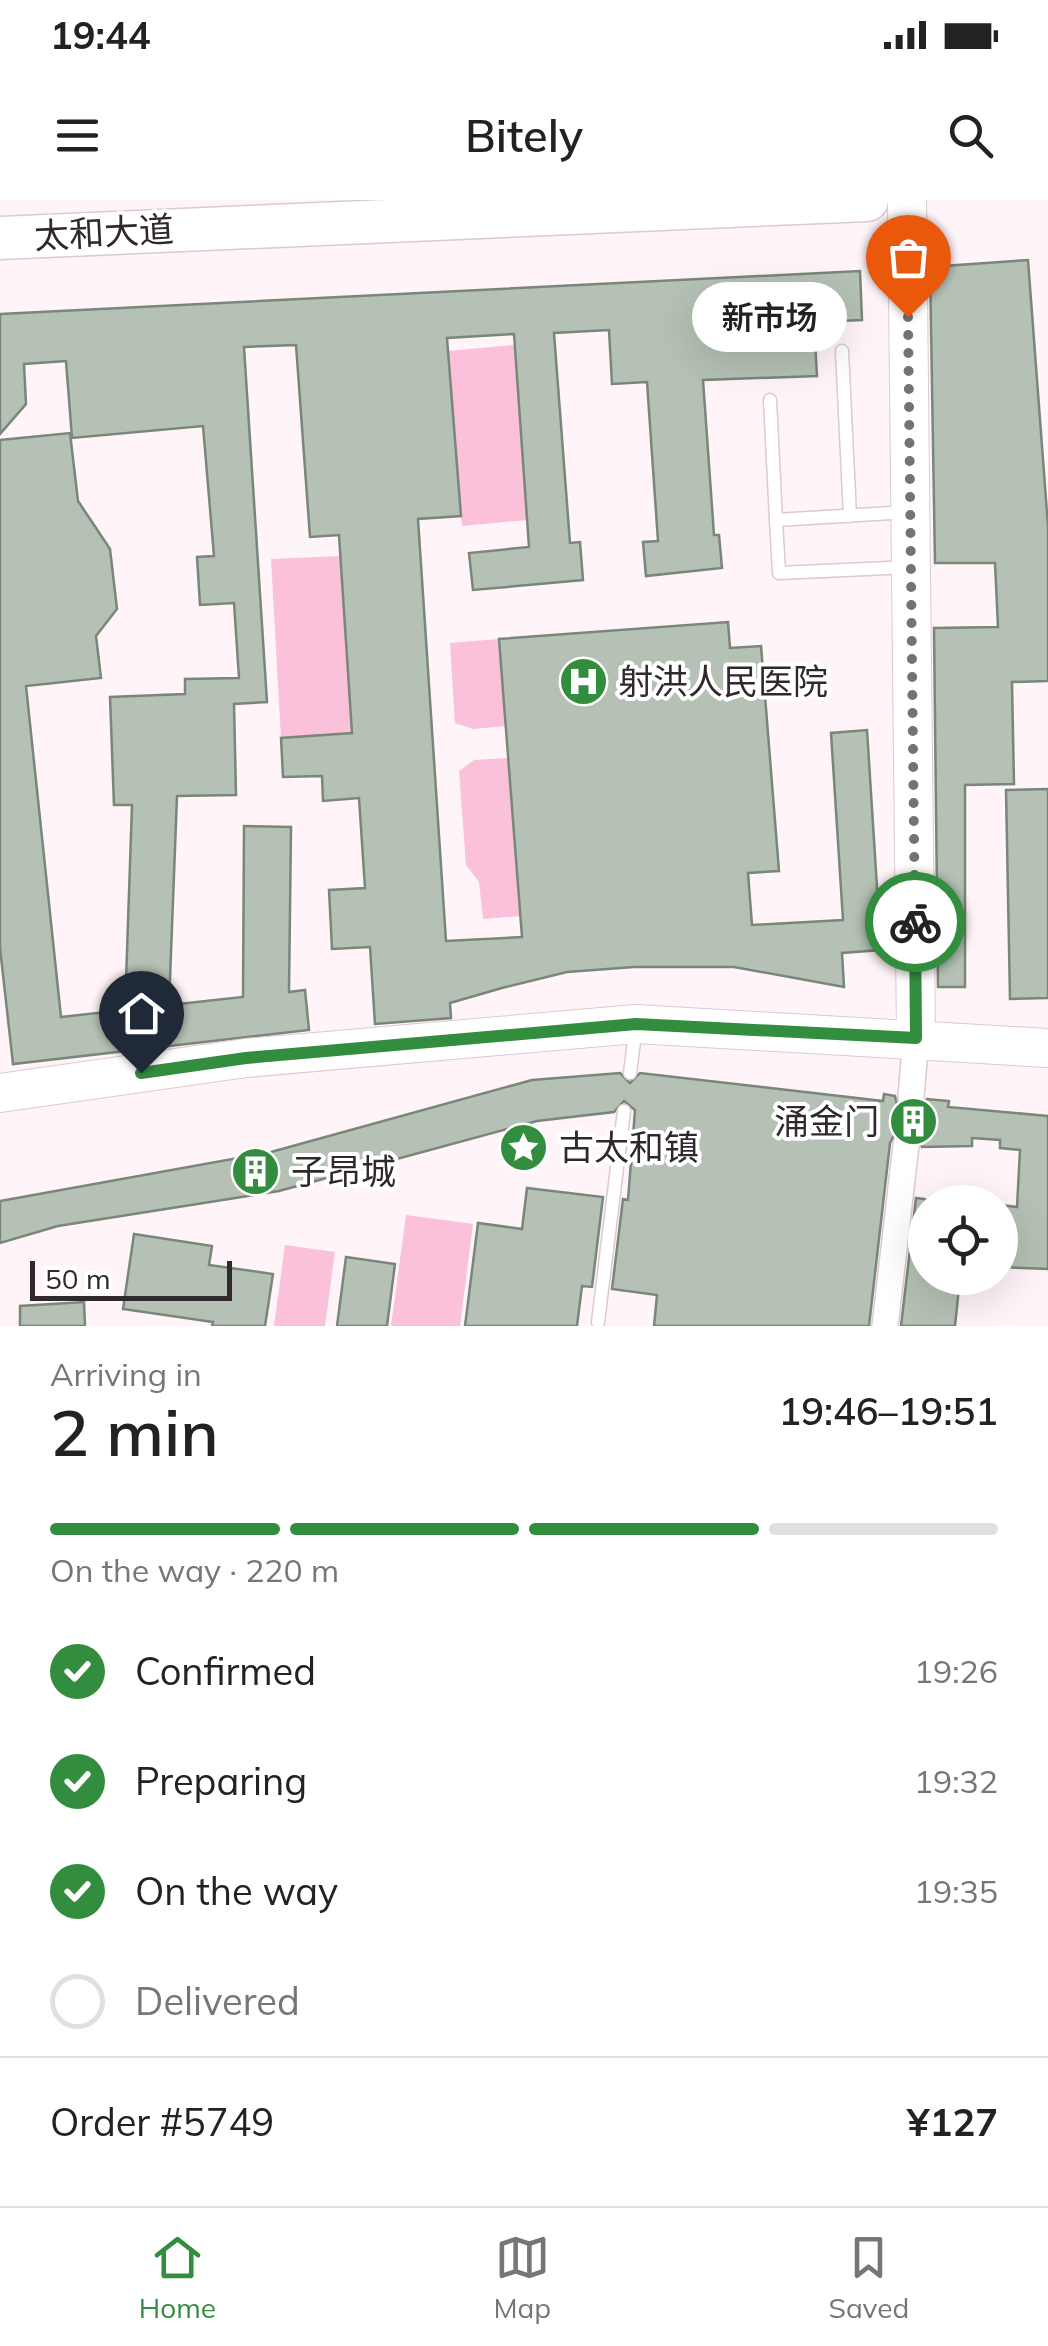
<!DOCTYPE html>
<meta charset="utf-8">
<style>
body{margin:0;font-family:Mulish,"Noto Sans SC",sans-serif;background:#f6f6f6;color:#222;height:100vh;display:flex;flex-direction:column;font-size:38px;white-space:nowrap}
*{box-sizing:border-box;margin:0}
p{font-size:32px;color:#767676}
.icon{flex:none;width:55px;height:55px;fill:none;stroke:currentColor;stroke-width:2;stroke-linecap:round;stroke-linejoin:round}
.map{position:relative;height:1126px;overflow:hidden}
.drawer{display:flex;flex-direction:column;background:#fff;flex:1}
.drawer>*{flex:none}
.controls{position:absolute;left:908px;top:985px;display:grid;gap:20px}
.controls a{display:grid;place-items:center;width:110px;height:110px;border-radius:50%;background:#fff;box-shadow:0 10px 40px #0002;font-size:50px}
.scale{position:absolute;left:30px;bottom:25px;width:202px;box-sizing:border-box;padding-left:10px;border:5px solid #30292c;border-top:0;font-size:28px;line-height:35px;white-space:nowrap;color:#30292c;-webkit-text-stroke:8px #fff;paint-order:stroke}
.pin{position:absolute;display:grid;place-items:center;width:85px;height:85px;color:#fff;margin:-102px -42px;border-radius:50% 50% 50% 0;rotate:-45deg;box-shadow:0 0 10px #0007}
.pin .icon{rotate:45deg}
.courier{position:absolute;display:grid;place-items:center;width:100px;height:100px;margin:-50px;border:8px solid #338d3e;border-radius:50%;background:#fff;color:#222;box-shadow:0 2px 12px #0007}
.bubble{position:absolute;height:70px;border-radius:35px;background:#fff;box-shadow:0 10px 40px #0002;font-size:32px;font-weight:600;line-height:70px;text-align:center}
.headline em{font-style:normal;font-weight:600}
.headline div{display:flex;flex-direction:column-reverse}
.headline{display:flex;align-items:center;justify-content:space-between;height:170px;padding:0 50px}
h1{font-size:65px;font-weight:600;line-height:75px}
.bar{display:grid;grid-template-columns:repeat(4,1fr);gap:15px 10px;align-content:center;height:120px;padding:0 50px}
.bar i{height:12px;border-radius:8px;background:#e0e0e0}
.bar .current{background:#338d3e}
.bar p{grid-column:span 4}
.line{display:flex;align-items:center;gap:25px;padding:0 50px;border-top:2px solid #e0e0e0}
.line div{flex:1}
ol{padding:0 50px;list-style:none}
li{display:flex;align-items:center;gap:30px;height:110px}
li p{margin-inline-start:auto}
li .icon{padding:10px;border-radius:50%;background:#338d3e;color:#fff;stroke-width:4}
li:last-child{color:#767676}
li i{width:55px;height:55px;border:5px solid #e0e0e0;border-radius:50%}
.status{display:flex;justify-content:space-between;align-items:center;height:70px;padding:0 50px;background:#fff;direction:ltr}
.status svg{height:28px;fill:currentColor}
header{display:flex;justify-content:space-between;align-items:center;height:130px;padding:0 50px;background:#fff;font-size:45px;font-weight:600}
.tabs{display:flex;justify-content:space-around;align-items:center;height:140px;border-top:2px solid #e0e0e0;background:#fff;font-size:28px;color:#767676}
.tabs a{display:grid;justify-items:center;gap:5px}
.tabs .current{color:#338d3e}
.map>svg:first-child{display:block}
.green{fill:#fbc0da}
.building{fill:#b5c1b5;stroke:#7a867a;stroke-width:2.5}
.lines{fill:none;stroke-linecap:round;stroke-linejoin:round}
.street-tunnel{stroke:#d6cbcf;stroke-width:25;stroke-dasharray:25 12;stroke-linecap:butt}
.lane-casing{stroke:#dbcad1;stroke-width:15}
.street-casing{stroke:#dbcad1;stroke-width:28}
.secondary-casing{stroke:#dbcad1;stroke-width:40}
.primary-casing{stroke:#dbcad1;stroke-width:45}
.lane{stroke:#fff;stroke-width:12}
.street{stroke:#fff;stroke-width:25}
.secondary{stroke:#fff;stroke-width:38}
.primary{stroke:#fff;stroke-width:42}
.done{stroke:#787073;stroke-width:10;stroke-dasharray:0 18}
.route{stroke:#338d3e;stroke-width:12}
.labels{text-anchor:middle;stroke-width:8;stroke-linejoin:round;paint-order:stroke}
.street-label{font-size:35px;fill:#30292c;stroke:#fff}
.poi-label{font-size:35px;fill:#30292c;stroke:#fff;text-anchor:start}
</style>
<div class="status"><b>19:44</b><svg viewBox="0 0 49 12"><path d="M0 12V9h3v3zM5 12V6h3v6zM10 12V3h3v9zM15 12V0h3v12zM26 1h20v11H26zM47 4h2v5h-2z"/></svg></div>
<header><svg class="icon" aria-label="menu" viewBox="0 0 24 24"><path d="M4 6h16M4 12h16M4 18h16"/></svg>Bitely<svg class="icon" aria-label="search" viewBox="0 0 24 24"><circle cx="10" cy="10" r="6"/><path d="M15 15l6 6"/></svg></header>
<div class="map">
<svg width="1048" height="1126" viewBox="0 0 1048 1126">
<rect width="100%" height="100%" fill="#fff4f8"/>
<!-- green -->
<path class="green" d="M514,145L527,320L462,326L448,151Z
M340,356L352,533L281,538L271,359Z
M499,439L506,526L473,529L455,523L450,443Z
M508,558L521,716L483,719L479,682L466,665L459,571L474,560Z
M406,1015L473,1024L460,1126H391Z
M285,1045L335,1052L325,1126H274Z"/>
<!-- building -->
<path class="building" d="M1028,60L1048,326V481L1012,482L1014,584L965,585V787H938L934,428L998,427L995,363H935L930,67Z
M860,71L862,120L814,122L817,176L703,180L714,335H719L722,368L646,376L643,342L658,341L647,182L612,184L609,130L554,133L570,343L580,342L583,380L473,390L469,353L529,347L514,134L447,138L461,316L418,319L446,741L522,737L499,439L728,422L730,448L761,446L779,671L748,673L752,725L843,720L831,533L867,530L881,750L842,753L844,787L734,767H634L567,772L502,788L450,803L451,818L375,824L370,747L332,749L329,690L365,688L359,598L323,601L322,576L283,577L281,538L352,533L339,335L310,337L296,145L244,147L267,502L234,504L236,595L177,596L169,805L243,797L244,626L291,627L289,792L305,790L309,830L13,864L0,748V240L70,233L78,301L110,349L117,409L96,436L101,478L26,486L61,817L125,810L132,605H114L110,497L185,494V479L239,478L234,403L200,405L197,357L214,356L203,226L72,238L66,161L24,164L26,204L0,234V114Z
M1048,589V798L1010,799L1006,590Z
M620,873L630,883L640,873L883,901L884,894L895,896L897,905L909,913L919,911L927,899L949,901L948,907L1048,916V1069L1000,1067V1005L1017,1007L1020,950L1000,948V940L972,938V946L922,947L916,933L907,929L894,935L890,943L869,1126H654L657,1095L612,1089L623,999L628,1000L635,910L624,901L614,912L537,921L279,991L58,1026L0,1043V1001L271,952L532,880Z
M527,988L603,997L592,1087L582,1086L577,1126H465L478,1023L522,1029Z
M916,998L925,999V1078H960L955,1126H901Z
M134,1034L212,1046L209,1065L273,1074L265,1126H212L213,1122L123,1109Z
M346,1057L395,1064L387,1126H337Z
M84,1102L85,1126H20V1106Z"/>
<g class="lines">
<!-- street-tunnel -->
<path class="street-tunnel" d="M906,945L911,897"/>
<defs>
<path id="lane" d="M842,151L850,316
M770,200L776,320
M908,312L776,320L779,373L910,367
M630,873L636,826
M598,1122L624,911"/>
<path id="street" d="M911,897L916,837
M885,1126L906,945"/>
<path id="secondary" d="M907,0L916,837
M0,893L246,858L636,824L1048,848"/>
<path id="primary" d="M0,38L867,0"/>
</defs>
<!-- lane casing -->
<use href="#lane" class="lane-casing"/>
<!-- street casing -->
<use href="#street" class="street-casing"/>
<!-- secondary casing -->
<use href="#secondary" class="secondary-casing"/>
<!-- primary casing -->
<use href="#primary" class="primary-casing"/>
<!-- lane -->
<use href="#lane" class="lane"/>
<!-- street -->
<use href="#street" class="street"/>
<!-- secondary -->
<use href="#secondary" class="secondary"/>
<!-- primary -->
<use href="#primary" class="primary"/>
</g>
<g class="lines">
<!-- done -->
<path class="done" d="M908,117L915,722"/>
<!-- route -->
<path class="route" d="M141,873L246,858L636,824L916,838L915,722"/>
</g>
<!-- icons -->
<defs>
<symbol id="hospital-disc" viewBox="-11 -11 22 22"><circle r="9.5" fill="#338d3e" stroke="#fff"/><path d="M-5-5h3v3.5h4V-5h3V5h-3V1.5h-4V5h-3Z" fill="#fff"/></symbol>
<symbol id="building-disc" viewBox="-11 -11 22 22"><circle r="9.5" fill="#338d3e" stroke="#fff"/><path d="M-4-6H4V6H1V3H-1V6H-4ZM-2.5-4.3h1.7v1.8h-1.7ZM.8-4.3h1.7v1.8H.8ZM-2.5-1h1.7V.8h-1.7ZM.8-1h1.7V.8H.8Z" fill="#fff"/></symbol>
<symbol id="sight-disc" viewBox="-11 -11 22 22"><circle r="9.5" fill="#338d3e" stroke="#fff"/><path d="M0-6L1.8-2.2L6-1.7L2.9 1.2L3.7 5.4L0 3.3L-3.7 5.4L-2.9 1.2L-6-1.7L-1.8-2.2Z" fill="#fff"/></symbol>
</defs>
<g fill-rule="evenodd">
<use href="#hospital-disc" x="556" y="454" width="55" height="55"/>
<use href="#building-disc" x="886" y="894" width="55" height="55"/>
<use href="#sight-disc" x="496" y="920" width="55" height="55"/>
<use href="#building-disc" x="228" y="944" width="55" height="55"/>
</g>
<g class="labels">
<!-- street labels -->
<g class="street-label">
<text transform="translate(104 33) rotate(-3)" y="12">太和大道</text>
</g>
<!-- poi labels -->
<g class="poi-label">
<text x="618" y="494">射洪人民医院</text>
<text x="879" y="934" text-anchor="end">涌金门</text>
<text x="559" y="960">古太和镇</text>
<text x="291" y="984">子昂城</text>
</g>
</g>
</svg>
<div class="controls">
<a><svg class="icon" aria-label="locate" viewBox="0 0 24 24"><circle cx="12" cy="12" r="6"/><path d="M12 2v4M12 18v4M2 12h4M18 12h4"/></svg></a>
</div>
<div class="scale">50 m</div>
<div class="pin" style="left:908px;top:117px;background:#ea580c"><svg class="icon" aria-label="bag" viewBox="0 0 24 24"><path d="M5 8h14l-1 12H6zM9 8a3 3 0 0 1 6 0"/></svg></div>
<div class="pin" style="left:141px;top:873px;background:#1f2937"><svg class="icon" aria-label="home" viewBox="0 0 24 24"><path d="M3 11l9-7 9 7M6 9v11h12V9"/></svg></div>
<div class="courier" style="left:915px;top:722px"><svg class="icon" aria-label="bike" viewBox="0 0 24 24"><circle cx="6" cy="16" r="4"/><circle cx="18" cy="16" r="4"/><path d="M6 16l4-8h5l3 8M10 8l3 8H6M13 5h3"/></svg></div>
<div class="bubble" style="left:692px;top:82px;width:155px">新市场</div>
</div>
<section class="drawer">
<div class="headline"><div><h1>2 min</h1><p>Arriving in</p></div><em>19:46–19:51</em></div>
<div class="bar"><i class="current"></i><i class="current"></i><i class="current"></i><i></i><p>On the way · 220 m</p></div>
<ol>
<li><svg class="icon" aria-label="check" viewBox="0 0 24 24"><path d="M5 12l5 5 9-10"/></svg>Confirmed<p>19:26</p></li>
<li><svg class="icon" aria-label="check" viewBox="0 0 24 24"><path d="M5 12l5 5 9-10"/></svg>Preparing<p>19:32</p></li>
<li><svg class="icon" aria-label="check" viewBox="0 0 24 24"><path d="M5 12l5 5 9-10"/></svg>On the way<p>19:35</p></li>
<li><i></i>Delivered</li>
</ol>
<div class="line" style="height:130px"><div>Order #5749</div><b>¥127</b></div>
</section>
<nav class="tabs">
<a class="current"><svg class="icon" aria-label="home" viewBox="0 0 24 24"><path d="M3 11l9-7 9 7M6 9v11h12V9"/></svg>Home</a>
<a><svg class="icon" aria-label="map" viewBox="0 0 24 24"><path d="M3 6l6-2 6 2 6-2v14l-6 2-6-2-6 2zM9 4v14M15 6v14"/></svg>Map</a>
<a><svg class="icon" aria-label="saved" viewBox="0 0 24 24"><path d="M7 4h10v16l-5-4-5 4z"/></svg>Saved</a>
</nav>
